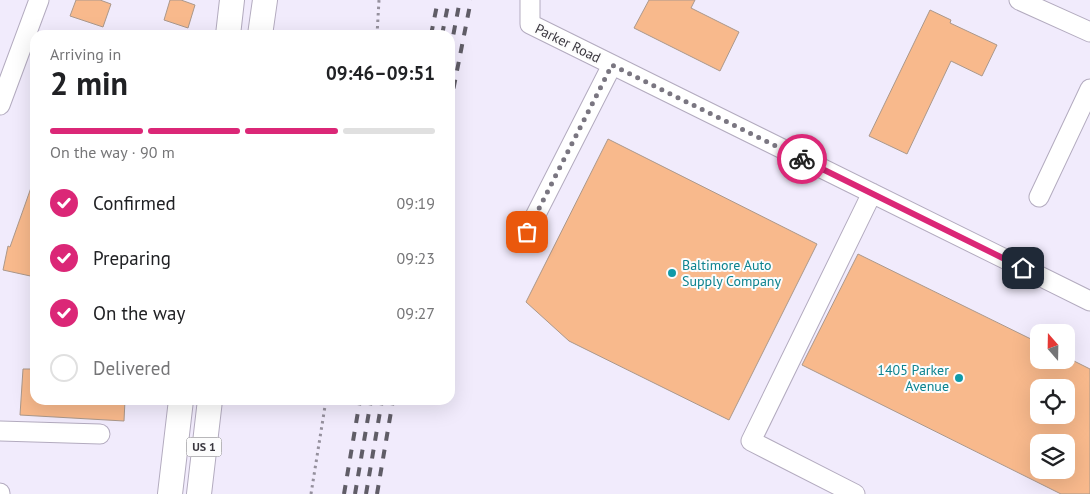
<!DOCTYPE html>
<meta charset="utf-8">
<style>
body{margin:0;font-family:"PT Sans",sans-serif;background:#f6f6f6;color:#202124;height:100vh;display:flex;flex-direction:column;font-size:19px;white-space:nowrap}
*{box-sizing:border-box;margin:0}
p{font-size:16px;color:#757577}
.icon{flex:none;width:28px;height:28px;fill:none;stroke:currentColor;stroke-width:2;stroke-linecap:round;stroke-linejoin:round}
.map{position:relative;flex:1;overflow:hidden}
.details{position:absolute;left:30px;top:30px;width:425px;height:375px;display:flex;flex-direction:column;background:#fff;border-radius:15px;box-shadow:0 5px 20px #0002}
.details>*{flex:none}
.needle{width:32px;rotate:340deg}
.buttons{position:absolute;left:1030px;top:324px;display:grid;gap:10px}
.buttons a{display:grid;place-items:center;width:45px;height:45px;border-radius:10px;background:#fff;box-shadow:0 5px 20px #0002;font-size:25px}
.pin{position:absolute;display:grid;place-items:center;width:42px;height:42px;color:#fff;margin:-21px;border-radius:10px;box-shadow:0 2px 8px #0006}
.courier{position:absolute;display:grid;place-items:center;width:50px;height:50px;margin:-25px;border:4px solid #db2777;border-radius:50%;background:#fff;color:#222;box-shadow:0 1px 6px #0007}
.summary em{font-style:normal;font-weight:700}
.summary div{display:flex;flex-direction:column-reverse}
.summary{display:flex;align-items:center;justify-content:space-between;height:85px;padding:0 20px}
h1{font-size:32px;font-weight:700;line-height:38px}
.bar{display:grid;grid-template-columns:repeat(4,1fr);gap:8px 5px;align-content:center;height:60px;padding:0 20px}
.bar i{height:6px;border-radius:4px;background:#e0e0e0}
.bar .on{background:#db2777}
.bar p{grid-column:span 4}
ol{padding:0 20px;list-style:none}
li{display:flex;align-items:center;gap:15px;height:55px}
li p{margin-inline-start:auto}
li .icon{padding:5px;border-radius:50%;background:#db2777;color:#fff;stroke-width:4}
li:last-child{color:#757577}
li i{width:28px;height:28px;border:2px solid #e0e0e0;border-radius:50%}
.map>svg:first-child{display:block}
.building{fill:#f8b98c;stroke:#ab988b;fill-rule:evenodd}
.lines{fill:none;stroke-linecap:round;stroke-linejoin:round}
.minor-casing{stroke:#b3abbf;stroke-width:21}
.major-casing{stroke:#b3abbf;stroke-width:26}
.path{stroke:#95909d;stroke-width:3;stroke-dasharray:2.5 4;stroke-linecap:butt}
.minor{stroke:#fff;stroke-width:19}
.major{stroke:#fff;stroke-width:24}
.rail{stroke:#605d67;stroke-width:4;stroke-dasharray:9 9;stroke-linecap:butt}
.done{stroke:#7a7681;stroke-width:5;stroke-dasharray:0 9}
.route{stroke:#db2777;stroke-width:6}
.culture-dot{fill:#0f9aa8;stroke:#fcfcfc;stroke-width:2}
.labels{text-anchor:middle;stroke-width:4;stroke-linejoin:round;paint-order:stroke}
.shield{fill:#fcfcfc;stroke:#747278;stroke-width:1}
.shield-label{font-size:12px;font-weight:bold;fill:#3a373f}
.street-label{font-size:14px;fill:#3a373f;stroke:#fcfcfc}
.culture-label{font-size:14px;fill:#0d838f;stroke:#fcfcfc;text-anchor:start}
</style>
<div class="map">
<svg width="1090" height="494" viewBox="0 0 1090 494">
<rect width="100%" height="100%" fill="#f1ebfc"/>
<!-- building -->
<path class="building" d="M76,0H100L111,4L103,27L70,16Z
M170,0H181L195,5L188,28L164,20Z
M649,0H695L691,8L739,32L720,71L634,28Z
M930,10L951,20L950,23L997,45L982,76L951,61L907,154L869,136Z
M608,139L817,244L729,420L569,341L526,302Z
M33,182L35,183V277L3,270L8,246L10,247Z
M858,254L1039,343V360H1066V357L1090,369V494H1061L802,365ZM1039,388H1066V415H1039ZM1039,442H1066V470H1039Z
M23,369H35V400H125L124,421L20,415Z"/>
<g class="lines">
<defs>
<path id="minor" d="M530,0V24L1090,301
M1019,0L1090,32
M0,105L39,0
M1039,197L1090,89
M527,232L612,65
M0,431L100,434
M0,493V494
M855,494L751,441L872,193"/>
<path id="major" d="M228,35L232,0
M260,35L265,0
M170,494L181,400
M199,494L210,400"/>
</defs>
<!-- minor casing -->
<use href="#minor" class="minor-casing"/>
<!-- major casing -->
<use href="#major" class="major-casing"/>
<!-- path -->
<path class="path" d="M377,35L379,0
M311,494L326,400"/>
<!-- minor -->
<use href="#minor" class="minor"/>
<!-- major -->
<use href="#major" class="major"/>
<!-- rail -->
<path class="rail" d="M431,35L438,0
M442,35L449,0
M450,52L460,0
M450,106L471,0
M344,494L360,400
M355,494L371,400
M366,494L382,400
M377,494L393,400"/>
</g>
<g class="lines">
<!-- done -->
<path class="done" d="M527,232L612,65L802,159"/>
<!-- route -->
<path class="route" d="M802,159L1023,268"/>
</g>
<!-- markers -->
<g class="culture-dot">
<circle cx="672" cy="273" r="5"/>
<circle cx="959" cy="378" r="5"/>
</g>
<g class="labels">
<!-- shield labels -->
<rect class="shield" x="186.5" y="437.5" width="35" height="19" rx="4"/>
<g class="shield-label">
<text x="204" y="451">US 1</text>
</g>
<!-- street labels -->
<g class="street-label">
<text transform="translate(568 43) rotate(26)" y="5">Parker Road</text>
</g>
<!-- culture labels -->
<g class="culture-label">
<text x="682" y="270">Baltimore Auto<tspan x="682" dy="16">Supply Company</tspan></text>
<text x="949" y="375" text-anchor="end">1405 Parker<tspan x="949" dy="16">Avenue</tspan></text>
</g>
</g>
</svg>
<div class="buttons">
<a><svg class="needle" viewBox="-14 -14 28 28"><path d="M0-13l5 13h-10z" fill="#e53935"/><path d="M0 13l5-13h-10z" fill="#757577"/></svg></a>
<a><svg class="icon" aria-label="locate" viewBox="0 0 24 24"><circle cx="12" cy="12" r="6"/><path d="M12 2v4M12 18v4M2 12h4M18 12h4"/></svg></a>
<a><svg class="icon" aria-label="layers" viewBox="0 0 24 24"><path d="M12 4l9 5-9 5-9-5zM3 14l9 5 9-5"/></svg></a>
</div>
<div class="pin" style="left:527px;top:232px;background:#ea580c"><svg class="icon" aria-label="bag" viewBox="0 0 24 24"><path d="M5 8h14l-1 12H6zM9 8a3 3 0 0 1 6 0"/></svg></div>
<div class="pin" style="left:1023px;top:268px;background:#1f2937"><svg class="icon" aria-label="home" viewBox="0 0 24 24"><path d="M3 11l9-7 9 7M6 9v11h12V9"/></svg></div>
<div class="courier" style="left:802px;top:159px"><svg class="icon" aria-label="bike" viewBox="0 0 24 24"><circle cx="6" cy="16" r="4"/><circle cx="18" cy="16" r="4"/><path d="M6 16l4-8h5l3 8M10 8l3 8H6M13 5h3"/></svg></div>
<section class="details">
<div class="summary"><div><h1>2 min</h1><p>Arriving in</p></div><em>09:46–09:51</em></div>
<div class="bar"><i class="on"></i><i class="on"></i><i class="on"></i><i></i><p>On the way · 90 m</p></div>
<ol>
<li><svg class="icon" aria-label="check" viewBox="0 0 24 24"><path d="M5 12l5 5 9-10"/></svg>Confirmed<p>09:19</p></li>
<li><svg class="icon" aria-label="check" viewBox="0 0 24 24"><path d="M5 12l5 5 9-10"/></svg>Preparing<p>09:23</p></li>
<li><svg class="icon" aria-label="check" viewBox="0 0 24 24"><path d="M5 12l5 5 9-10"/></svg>On the way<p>09:27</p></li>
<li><i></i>Delivered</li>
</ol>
</section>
</div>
